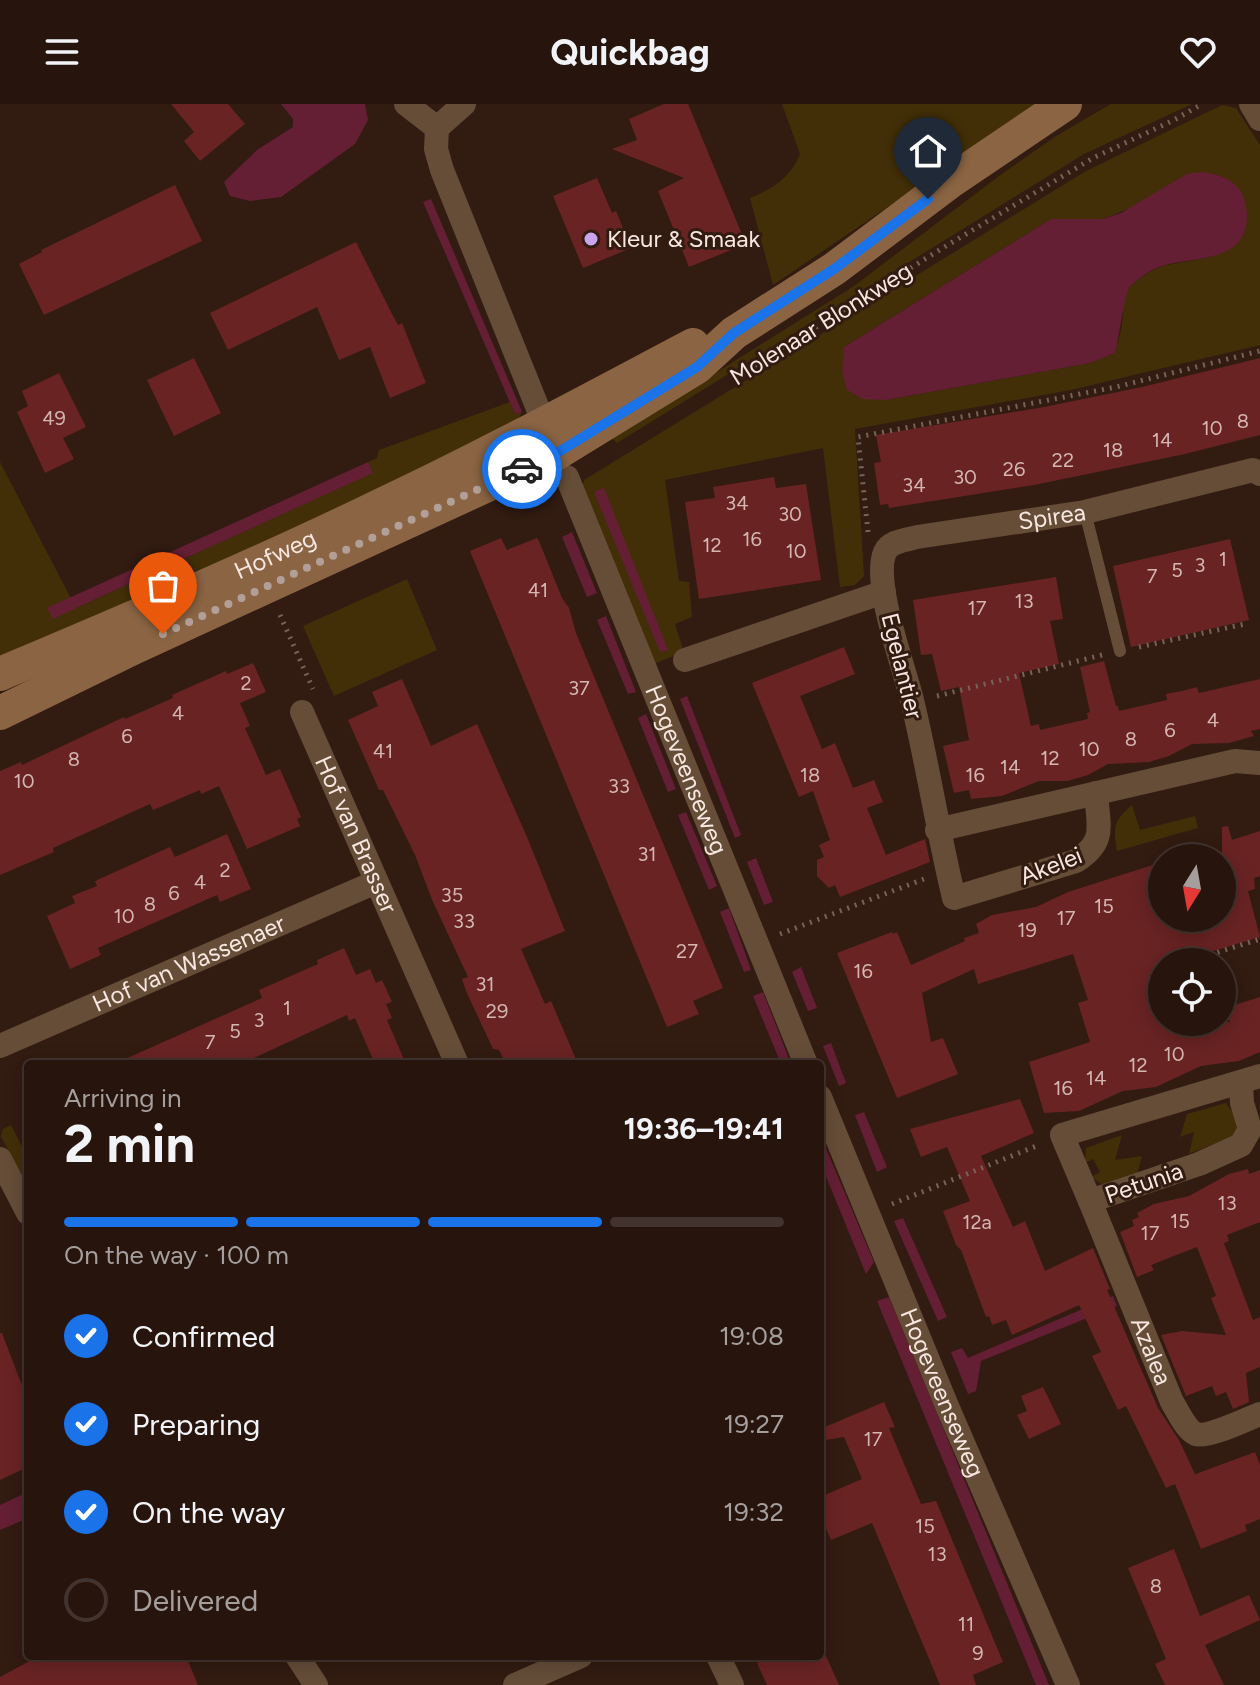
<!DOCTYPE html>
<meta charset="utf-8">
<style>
body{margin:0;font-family:Figtree,sans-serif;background:#32211b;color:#f1f3f6;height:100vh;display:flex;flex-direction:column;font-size:30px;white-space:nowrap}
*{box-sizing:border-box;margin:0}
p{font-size:26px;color:#a49e9d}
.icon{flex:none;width:44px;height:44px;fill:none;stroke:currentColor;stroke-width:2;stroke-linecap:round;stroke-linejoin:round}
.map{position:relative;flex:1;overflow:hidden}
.sheet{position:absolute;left:24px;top:956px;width:800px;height:600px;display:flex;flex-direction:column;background:#26140d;border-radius:8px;box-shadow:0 4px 20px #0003,0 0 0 2px #42332e}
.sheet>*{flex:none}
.needle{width:52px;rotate:191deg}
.buttons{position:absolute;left:1148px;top:740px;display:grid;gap:16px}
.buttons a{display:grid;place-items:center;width:88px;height:88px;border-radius:50%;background:#26140d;box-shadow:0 4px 20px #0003,0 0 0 2px #42332e;font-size:40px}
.pin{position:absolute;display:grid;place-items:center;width:68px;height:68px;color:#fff;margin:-82px -34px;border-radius:50% 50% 50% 0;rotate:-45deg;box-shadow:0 0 8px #0007}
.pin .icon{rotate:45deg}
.courier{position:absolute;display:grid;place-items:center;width:80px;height:80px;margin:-40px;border:6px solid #1a73e8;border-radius:50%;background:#fff;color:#222;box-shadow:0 2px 10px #0007}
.headline em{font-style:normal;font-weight:700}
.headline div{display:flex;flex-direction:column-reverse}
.headline{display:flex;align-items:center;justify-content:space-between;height:136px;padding:0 40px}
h1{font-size:52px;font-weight:700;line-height:60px}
.bar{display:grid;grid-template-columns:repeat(4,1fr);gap:12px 8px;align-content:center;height:96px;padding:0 40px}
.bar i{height:10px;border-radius:6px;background:#42332e}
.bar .on{background:#1a73e8}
.bar p{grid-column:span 4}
ol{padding:0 40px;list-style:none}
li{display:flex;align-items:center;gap:24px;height:88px}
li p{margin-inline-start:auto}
li .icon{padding:8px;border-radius:50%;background:#1a73e8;color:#fff;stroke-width:4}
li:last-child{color:#a49e9d}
li i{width:44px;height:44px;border:4px solid #42332e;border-radius:50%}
header{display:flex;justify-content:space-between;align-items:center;height:104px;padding:0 40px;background:#26140d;font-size:36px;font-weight:700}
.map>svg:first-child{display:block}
.green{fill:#422f08;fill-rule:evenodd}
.water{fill:#641f35}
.building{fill:#692323}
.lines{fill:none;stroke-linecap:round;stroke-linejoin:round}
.path{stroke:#766259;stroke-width:5;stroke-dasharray:2 6;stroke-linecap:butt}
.lane{stroke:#654d38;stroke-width:12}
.street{stroke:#654d38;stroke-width:24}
.secondary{stroke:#8a6443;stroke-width:34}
.done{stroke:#b2a098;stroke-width:8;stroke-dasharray:0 14.4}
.route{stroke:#1a73e8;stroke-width:10}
.poi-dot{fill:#c9a5ee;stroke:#321b11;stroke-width:3}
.labels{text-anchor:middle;stroke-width:6;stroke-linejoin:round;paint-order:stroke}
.number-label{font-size:20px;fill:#d4b6b1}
.poi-label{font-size:24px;fill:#f7e7e0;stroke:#321b11;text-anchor:start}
.street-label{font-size:24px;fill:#f7e7e0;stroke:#321b11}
</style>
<header><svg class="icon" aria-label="menu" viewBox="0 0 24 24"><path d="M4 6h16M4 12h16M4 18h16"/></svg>Quickbag<svg class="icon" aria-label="heart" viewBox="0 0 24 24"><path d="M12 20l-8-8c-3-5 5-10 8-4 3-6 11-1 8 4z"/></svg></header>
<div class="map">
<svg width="1260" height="1581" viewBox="0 0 1260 1581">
<rect width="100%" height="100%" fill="#321b11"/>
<!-- green -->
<path class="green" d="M782,0H1039L773,181L750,94C773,85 791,73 800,50Z
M1111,0H1192L1084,50L617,339L612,334L854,182L999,72L1056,32Z
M1222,1L1236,4L1260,41V241L1071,286L855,325L864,472L855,481L840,483L823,344L665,376L679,477L689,478L692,513L675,520L683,545L679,550L653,560L582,386L584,376L1086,67ZM1216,70C1234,78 1241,86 1245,105C1255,158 1192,153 1160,163C1151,166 1136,176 1129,184C1121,193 1124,207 1122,219C1121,229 1117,240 1115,249L1090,259L886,296L844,243L1051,115H1103Z
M510,298L515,310L522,308L515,321L0,563V358L76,504L372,369L368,358L377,354L379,346Z
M407,475L437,546L334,592L303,522Z
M1132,701L1140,726L1195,712L1198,724L1117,747C1113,723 1113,717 1132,701Z
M1226,999L1240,1019L1233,1032L1189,1050L1194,1028L1180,1033L1187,1010Z
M11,1021L28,1054V1085L1,1032L3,1025Z
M1122,1031L1115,1056L1142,1052L1137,1070L1105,1082L1091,1073L1100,1068L1093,1055L1085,1059L1086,1044Z"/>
<!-- water -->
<path class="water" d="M281,0H365L368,16L355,40L281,93L250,97L230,92L224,78L257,46L293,23V15Z
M1202,68C1217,70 1229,73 1239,85C1245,93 1247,104 1247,114C1245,161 1189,152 1159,163C1150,166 1135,177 1129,184C1124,191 1119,236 1115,249L1090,259L886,296L863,295L847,286L842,268L844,243L1051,115H1103L1121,109L1187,70Z
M431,95L511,282L522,308L515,310L423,98Z
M368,358L373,369L76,504L53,515L47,504Z
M604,384L668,546L660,548L594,388Z
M572,428L597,489L587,493L562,433Z
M606,512L636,588L628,590L597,516Z
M687,592L741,731L735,734L680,595Z
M646,610L676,685L668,688L638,614Z
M686,708L717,782L709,786L678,711Z
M756,754L773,798L764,801L747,758Z
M729,804L751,866L744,868L720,808Z
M801,863L817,904L808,907L792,868Z
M763,888L791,960H781L753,892Z
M831,939L846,979L839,982L823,942Z
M864,1008L887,1063L877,1068L855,1011Z
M825,1042L874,1158L866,1170L820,1058V1043Z
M903,1114L947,1213L938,1217L894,1117Z
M1113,1192L1117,1202L981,1257L976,1287L968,1290L951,1248L962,1244L968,1254Z
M889,1193L1049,1581H1036L877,1197Z
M28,1388V1414L0,1426V1401Z"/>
<!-- building -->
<path class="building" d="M171,0H228L245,20L200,57L184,37L194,28Z
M664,0H688L746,140L689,163L658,87L684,74L612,45L637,36L629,15Z
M597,74L612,109L616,107L631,144L583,164L553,92Z
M175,81L202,137L44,211L19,160L42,148L41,146Z
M356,138L392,210L398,221L402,219L426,279L390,294L370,243L339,256L317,203L228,246L210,209Z
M194,254L221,309L174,332L147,276Z
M1260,254V331L1185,350L1034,381L889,404L888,400L880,401L874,359L881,358L876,331L1044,303L1142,283Z
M59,269L86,323L63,334L74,355L45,369L17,308L28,302L22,287Z
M774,373L776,384L806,380L821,476L699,495L685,398L715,394L713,383Z
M501,434L507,446L537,434L539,437L562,494L569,504L576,529L723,884L693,897L699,910L667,923L470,447Z
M1230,435L1249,516L1131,543L1113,462Z
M1056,473L1063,515L1050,517L1059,560L1019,569L1031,622L1039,620L1040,626L1088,615L1087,609L1090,608L1080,563L1104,557L1116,602H1118L1119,607L1167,596L1166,590L1182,587L1197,583L1199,589L1260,575V625L1251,627L1254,632L1229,639L1192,640L1169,652L1149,658L1108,660L1088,671L1067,677H1039L1002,692L971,695L969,686L954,689L943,642L969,636L959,583L941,587L932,550L921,551L913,496Z
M844,543L855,570L800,592L822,645L835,639L853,684L874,676L883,698L867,704L886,751L925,735L930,758L840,793L835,781L829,784L817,772V756L824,753L819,741L830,736L813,687L799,693L752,579Z
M253,559L266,588L240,599L250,622L245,624L266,671L280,665L301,713L297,715L300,722L247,745L219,682L201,690L200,686L153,706L150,700L53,744L54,748L0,771V667L21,658L22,661L124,613L125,615L173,594L172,591L226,567L227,570Z
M402,575L431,642L477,620L527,733L565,827L521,845L545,900L551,897L578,960H506L499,946L493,945L466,887L462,875L468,873L433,798L415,751L383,686H379L348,616L378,602L372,588Z
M1228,722L1232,736L1260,727V772L1254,774L1255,785L1248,787L1260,833L1177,858H1162V918H1230L1225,904L1260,893V948L1239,957L1201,962L1156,983L1123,987L1079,1007L1044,1009L1029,958L1090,938L1078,899L1088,896L1073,850L978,880L974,865L922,889L931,938L943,934L958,970L897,994L837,849L892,828L893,830L897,828L911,861L965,837L964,834L979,829L976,820L992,811L1036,803L1068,788L1162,758V814H1222V723Z
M227,730L251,785L220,798L217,791L147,822L98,844L101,851L70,865L47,812L75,799L72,792L97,782L95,777L170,743L175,753Z
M344,844L356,871L370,865L376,879L382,876L392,898L386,900L392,914L387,916L406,960H375L355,914L349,917L347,911L241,960H114L262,894L259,886L318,860L317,856Z
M1020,995L1034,1029L981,1052L1013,1123L1025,1117L1045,1167L1093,1144L1110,1185L1107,1186L1158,1304L1179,1336L1195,1370L1193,1371L1255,1348L1260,1361V1415L1245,1421L1247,1427L1201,1445L1175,1380L1166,1384L1126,1302L1118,1306L1092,1252L1101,1248L1079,1201L1012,1231L1006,1216L992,1221L989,1212L986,1213L961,1146L956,1141L943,1107L970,1097L947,1043L921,1053L910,1025Z
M1248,1065L1249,1070L1260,1066V1118L1227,1131L1229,1137L1224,1139L1253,1216L1260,1213V1263L1246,1269L1249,1298L1233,1305L1226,1288L1216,1292L1212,1282L1186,1292L1161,1231L1182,1227L1226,1231L1211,1194L1216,1192L1197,1143L1151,1161L1154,1166L1137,1173L1120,1128L1134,1122L1132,1116L1139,1113L1137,1109L1154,1100L1189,1092L1229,1070Z
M0,1229H2L28,1297V1363L0,1376Z
M1043,1283L1061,1320L1029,1335L1017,1311L1027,1307L1021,1292Z
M884,1298L895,1323L889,1324L921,1400L936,1397L1003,1558L973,1571L976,1581H940L872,1419L831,1436L820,1411V1393L862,1375L844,1333L820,1337V1325Z
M1174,1445L1200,1512L1249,1491L1260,1516L1205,1541L1224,1581H1165L1155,1560L1166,1555L1128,1464Z
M39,1552H186L198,1581H0V1573Z
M772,1552H826L839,1581H767L757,1559Z"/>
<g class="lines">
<!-- path -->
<path class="path" d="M741,270L941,145L1093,54L1174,16L1202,0
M868,428L858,333L1116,283L1260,247
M280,511L313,585
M1139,543L1245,520
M937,592L1102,551
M780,830L924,775
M1187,858L1260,835
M1160,867L1162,866
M892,1100L1039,1041"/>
<!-- lane -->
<path class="lane" d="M1085,408L1120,547"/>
<!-- street -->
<g class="street">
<path d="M406,0L437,24"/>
<path d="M1251,0L1260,15"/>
<path d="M437,24L436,45L442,66L549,332"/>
<path d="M437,24L464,0"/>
<path id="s1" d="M567,373L806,960"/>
<path d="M685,556L884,488"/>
<path id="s2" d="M302,608L457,960"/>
<path id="s3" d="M1096,689C1098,722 1107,737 1076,757L954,794C938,728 928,662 912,596C904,563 872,478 885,448C890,437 906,436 917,433L1085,408L1253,366L1260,370"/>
<path d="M937,726L1235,657L1260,659"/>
<path id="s4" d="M0,942L376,778"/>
<path d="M1241,978L1242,999L1250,1025L1241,1041L1199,1060L1090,1097L1062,1031L1260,972"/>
<path id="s5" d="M820,993L947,1302L1068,1581"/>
<path d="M0,1055L28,1109"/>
<path id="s6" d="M1090,1097L1172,1298C1178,1307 1186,1326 1196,1330C1208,1334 1247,1315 1260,1310"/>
<path d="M297,1552L316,1581"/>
<path d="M718,1552L732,1581"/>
<path d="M515,1581L581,1552"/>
</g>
<!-- secondary -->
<g class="secondary">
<path id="s7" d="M0,570C125,517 251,464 373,405C482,354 587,297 693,241"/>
<path d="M0,609L135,543L557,349L697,263L734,229L834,165L951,77L1065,0"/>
</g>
</g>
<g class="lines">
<!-- done -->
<path class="done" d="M163,530L522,365"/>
<!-- route -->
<path class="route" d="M522,365L557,349L697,263L734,229L834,165L928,95"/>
</g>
<!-- markers -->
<circle class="poi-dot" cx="591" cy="135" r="8"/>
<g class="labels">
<!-- number labels -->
<g class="number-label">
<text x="54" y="321">49</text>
<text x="1243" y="324">8</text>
<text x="1212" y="331">10</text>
<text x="1162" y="343">14</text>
<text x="1113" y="353">18</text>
<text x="1063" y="363">22</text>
<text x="1014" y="372">26</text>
<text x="965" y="380">30</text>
<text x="914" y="388">34</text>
<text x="737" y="406">34</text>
<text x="790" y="417">30</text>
<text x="752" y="442">16</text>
<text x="712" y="448">12</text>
<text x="796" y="454">10</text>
<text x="1223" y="462">1</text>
<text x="1200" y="468">3</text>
<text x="1177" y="473">5</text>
<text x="1152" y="479">7</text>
<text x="538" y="493">41</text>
<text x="1024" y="504">13</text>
<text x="977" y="511">17</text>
<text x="246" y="586">2</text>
<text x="579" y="591">37</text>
<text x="178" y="616">4</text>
<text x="1213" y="623">4</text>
<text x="1170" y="633">6</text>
<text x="127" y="639">6</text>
<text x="1131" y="642">8</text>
<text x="1089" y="652">10</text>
<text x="383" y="654">41</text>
<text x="1050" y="661">12</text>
<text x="74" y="662">8</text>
<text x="1010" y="670">14</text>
<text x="810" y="678">18</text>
<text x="975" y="678">16</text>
<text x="24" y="684">10</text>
<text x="619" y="689">33</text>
<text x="647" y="757">31</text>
<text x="225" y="773">2</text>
<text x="200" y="785">4</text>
<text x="174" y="796">6</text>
<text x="452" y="798">35</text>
<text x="150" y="807">8</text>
<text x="1104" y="809">15</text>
<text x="124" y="819">10</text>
<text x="1066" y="821">17</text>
<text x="464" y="824">33</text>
<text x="1027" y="833">19</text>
<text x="687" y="854">27</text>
<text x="863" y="874">16</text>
<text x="485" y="887">31</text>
<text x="287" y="911">1</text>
<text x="497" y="914">29</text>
<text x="259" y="923">3</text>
<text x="235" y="934">5</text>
<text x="210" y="945">7</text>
<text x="1174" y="957">10</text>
<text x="1138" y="968">12</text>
<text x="1096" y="981">14</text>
<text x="1063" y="991">16</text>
<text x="1227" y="1106">13</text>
<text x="1180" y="1124">15</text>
<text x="977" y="1125">12a</text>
<text x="1150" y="1136">17</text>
<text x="873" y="1342">17</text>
<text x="925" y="1429">15</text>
<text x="937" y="1457">13</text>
<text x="1156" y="1489">8</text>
<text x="966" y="1527">11</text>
<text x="978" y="1556">9</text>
</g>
<!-- poi labels -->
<g class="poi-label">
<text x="607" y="143">Kleur &amp; Smaak</text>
</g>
<!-- street labels -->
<g class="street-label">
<text transform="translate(821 220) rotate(-32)" y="8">Molenaar Blonkweg</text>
<text dy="8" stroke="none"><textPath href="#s3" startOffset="732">Spirea</textPath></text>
<text dy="8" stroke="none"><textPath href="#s7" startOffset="300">Hofweg</textPath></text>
<text transform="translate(902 562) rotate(76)" y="8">Egelantier</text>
<text dy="8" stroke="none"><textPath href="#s1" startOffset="316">Hogeveenseweg</textPath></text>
<text dy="8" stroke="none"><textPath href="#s2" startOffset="134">Hof van Brasser</textPath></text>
<text transform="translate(1051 762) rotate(-21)" y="8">Akelei</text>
<text dy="8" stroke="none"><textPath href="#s4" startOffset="206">Hof van Wassenaer</textPath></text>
<text transform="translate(1144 1079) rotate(-19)" y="8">Petunia</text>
<text dy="8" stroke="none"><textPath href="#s6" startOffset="162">Azalea</textPath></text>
<text dy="8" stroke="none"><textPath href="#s5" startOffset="320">Hogeveenseweg</textPath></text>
</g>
</g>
</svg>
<div class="buttons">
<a><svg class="needle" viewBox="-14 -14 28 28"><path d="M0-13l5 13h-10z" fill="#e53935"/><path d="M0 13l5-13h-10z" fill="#a49e9d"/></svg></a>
<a><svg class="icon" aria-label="locate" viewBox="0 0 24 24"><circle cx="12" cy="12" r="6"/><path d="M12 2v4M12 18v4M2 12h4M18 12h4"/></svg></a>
</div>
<div class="pin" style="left:163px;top:530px;background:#ea580c"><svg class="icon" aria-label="bag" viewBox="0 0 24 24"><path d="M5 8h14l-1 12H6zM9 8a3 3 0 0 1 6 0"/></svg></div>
<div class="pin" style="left:928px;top:95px;background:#1f2937"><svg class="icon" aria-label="home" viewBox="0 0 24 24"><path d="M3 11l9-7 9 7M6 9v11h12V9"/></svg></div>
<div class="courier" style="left:522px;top:365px"><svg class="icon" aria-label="car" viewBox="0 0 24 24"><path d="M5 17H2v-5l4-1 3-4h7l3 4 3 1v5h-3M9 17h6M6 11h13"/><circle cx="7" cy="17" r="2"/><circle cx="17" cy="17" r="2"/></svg></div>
<section class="sheet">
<div class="headline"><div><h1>2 min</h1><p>Arriving in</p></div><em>19:36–19:41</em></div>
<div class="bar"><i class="on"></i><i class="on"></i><i class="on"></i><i></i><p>On the way · 100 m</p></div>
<ol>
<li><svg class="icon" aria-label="check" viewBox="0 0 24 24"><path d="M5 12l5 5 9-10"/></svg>Confirmed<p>19:08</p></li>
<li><svg class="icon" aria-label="check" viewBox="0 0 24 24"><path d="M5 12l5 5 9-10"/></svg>Preparing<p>19:27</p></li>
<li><svg class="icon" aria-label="check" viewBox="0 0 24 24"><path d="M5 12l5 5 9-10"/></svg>On the way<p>19:32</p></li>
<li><i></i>Delivered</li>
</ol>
</section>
</div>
